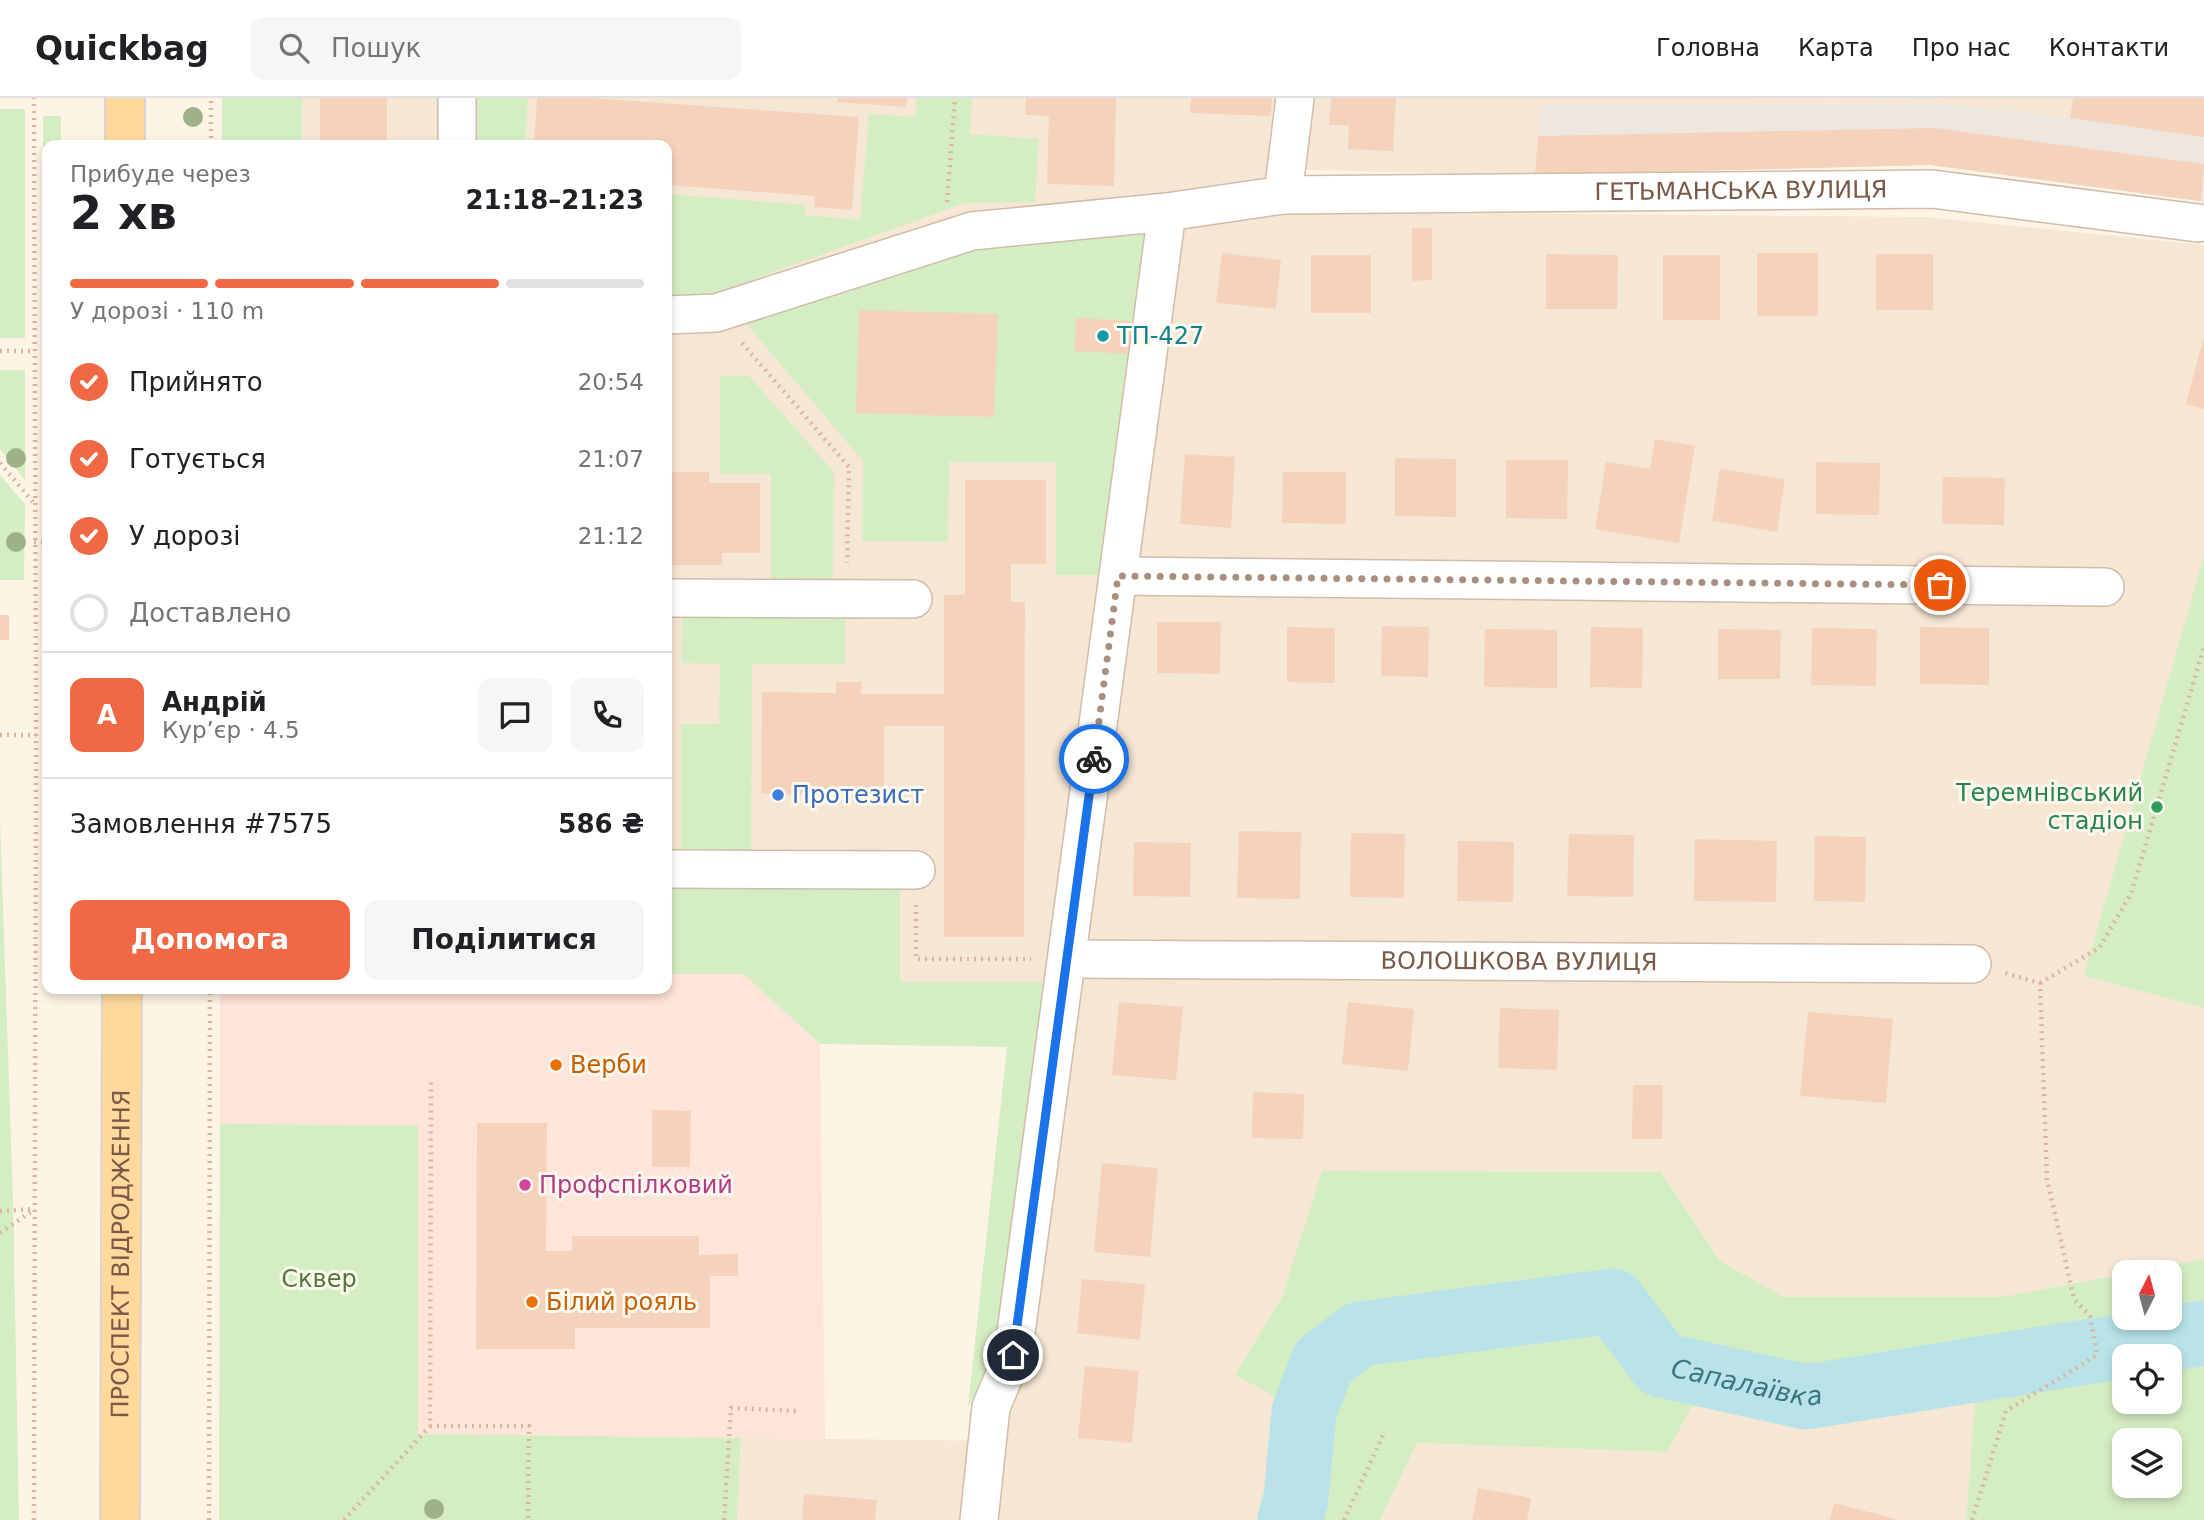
<!DOCTYPE html>
<html lang="uk">
<meta charset="utf-8">
<style>
body{margin:0;font-family:"DejaVu Sans",sans-serif;background:#f6f6f6;color:#202124;height:100vh;display:flex;flex-direction:column;font-size:26px;white-space:nowrap}
*{box-sizing:border-box;margin:0}
p{font-size:23px;color:#757577}
.icon{flex:none;width:38px;height:38px;fill:none;stroke:currentColor;stroke-width:2;stroke-linecap:round;stroke-linejoin:round}
.map{position:relative;flex:1;overflow:hidden}
.drawer{position:absolute;left:42px;top:42px;width:630px;height:854px;display:flex;flex-direction:column;background:#fff;border-radius:14px;box-shadow:0 4px 10px #0003}
.drawer>*{flex:none}
.needle{width:46px;rotate:6deg}
.fabs{position:absolute;left:2112px;top:1162px;display:grid;gap:14px}
.fabs a{display:grid;place-items:center;width:70px;height:70px;border-radius:14px;background:#fff;box-shadow:0 4px 10px #0003;font-size:35px}
.pin{position:absolute;display:grid;place-items:center;width:60px;height:60px;color:#fff;margin:-30px;border:4px solid #fff;border-radius:50%;box-shadow:0 2px 7px #0007}
.courier{position:absolute;display:grid;place-items:center;width:70px;height:70px;margin:-35px;border:5px solid #1a73e8;border-radius:50%;background:#fff;color:#222;box-shadow:0 2px 9px #0007}
.summary em{font-style:normal;font-weight:700}
.summary div{display:flex;flex-direction:column-reverse}
.summary{display:flex;align-items:center;justify-content:space-between;height:119px;padding:0 28px}
h1{font-size:46px;font-weight:700;line-height:52px}
.bar{display:grid;grid-template-columns:repeat(4,1fr);gap:10px 7px;align-content:center;height:84px;padding:0 28px}
.bar i{height:9px;border-radius:5px;background:#e0e0e0}
.bar .current{background:#f06844}
.bar p{grid-column:span 4}
.line{display:flex;align-items:center;gap:18px;padding:0 28px;border-top:2px solid #e0e0e0}
.line div{flex:1}
.round{display:grid;place-items:center;flex:none;width:74px;height:74px;border-radius:14px;background:#f6f6f6}
ol{padding:0 28px;list-style:none}
li{display:flex;align-items:center;gap:21px;height:77px}
li p{margin-inline-start:auto}
li .icon{padding:7px;border-radius:50%;background:#f06844;color:#fff;stroke-width:4}
li:last-child{color:#757577}
li i{width:38px;height:38px;border:4px solid #e0e0e0;border-radius:50%}
.cta{display:flex;gap:14px;margin-top:auto;padding:14px 28px}
.cta a{flex:1;height:80px;border-radius:14px;background:#f06844;color:#fff;font-size:28px;font-weight:700;line-height:80px;text-align:center}
.cta a+a{background:#f6f6f6;color:#202124}
header{display:flex;align-items:center;gap:42px;box-sizing:border-box;height:98px;padding:0 35px;background:#fff;border-bottom:2px solid #e0e0e0}
header strong{font-size:33px}
nav{display:flex;gap:38px;margin-inline-start:auto;font-size:24px}
.search{width:490px;height:63px;background:#f6f6f6;display:flex;align-items:center;gap:18px;box-sizing:border-box;padding:0 24px;border-radius:14px;color:#757577;font-size:26px}
.map>svg:first-child{display:block}
.residential{fill:#f6e6d4}
.commercial{fill:#ffe4da}
.industrial{fill:#eee7e0}
.green{fill:#d5edc3;fill-rule:evenodd}
.lines{fill:none;stroke-linecap:round;stroke-linejoin:round}
.river{stroke:#b9e3e9;stroke-width:65}
.building{fill:#f5d2bc}
.minor-casing{stroke:#d1bbab;stroke-width:40}
.major-casing{stroke:#dcd4d0;stroke-width:42}
.path{stroke:#dbb59e;stroke-width:4.5;stroke-dasharray:2 5;stroke-linecap:butt}
.minor{stroke:#fff;stroke-width:37}
.major{stroke:#ffd99c;stroke-width:38}
.tree{fill:#9eb188}
.done{stroke:#a88f80;stroke-width:7;stroke-dasharray:0 12.6}
.route{stroke:#1a73e8;stroke-width:9}
.culture-dot{fill:#0f9aa8;stroke:#fff8ee;stroke-width:2.5}
.shop-dot{fill:#3f7fe0;stroke:#fff8ee;stroke-width:2.5}
.leisure-dot{fill:#2e9e5b;stroke:#fff8ee;stroke-width:2.5}
.food-dot{fill:#e8710a;stroke:#fff8ee;stroke-width:2.5}
.hotel-dot{fill:#d1479c;stroke:#fff8ee;stroke-width:2.5}
.labels{text-anchor:middle;stroke-width:6;stroke-linejoin:round;paint-order:stroke}
.street-label{font-size:24px;fill:#7a5949;stroke:#fff8ee}
.culture-label{font-size:24px;fill:#0d838f;stroke:#fff8ee;text-anchor:start}
.leisure-label{font-size:24px;fill:#27864d;stroke:#fff8ee;text-anchor:end}
.shop-label{font-size:24px;fill:#366cbe;stroke:#fff8ee;text-anchor:start}
.food-label{font-size:24px;fill:#c56008;stroke:#fff8ee;text-anchor:start}
.hotel-label{font-size:24px;fill:#b23c85;stroke:#fff8ee;text-anchor:start}
.park-label{font-size:24px;fill:#507a3c;stroke:#fff8ee}
.water-label{font-size:26px;font-style:italic;fill:#3a7680;stroke:#fff8ee}
</style>
<header>
<strong>Quickbag</strong>
<div class="search"><svg class="icon" aria-label="search" viewBox="0 0 24 24"><circle cx="10" cy="10" r="6"/><path d="M15 15l6 6"/></svg>Пошук</div>
<nav><a>Головна</a><a>Карта</a><a>Про нас</a><a>Контакти</a></nav>
</header>
<div class="map">
<svg width="2204" height="1422" viewBox="0 0 2204 1422">
<rect width="100%" height="100%" fill="#fef4e6"/>
<!-- residential -->
<path class="residential" d="M222,0H1281L1270,84L1154,102L1048,884H900V791L667,790V47H222Z
M1314,0H2073L2070,20L1933,5L1542,7L1535,77L1306,72Z
M1301,114L1925,119L2204,147V457L2085,878L2204,910V1161L2001,1199H1784L1720,1163L1661,1074L1323,1073L1282,1199L1235,1277L1281,1302L1259,1422H737L741,1340L1006,1343L1009,1314L1031,1263L1183,131Z
M1976,1305L1966,1422H1380L1417,1345L1666,1354L1692,1308L1819,1326Z"/>
<!-- commercial -->
<path class="commercial" d="M667,876H743L820,946L825,1341L418,1336V1027L220,1026V891H667Z"/>
<!-- industrial -->
<path class="industrial" d="M2204,0V104L1930,67L1535,77L1541,7L1933,5L2070,20Z"/>
<!-- green -->
<path class="green" d="M222,0H302V47H222Z
M476,0H528L525,47H476Z
M917,0H972L970,36L1039,41L1035,104L965,105L709,197H667V96L805,107V117L860,122L869,16L915,19Z
M0,11H25V240H0Z
M43,18H61V47H47V241L43,240Z
M1151,131L1103,477H1056V364H949L948,444L862,443L863,363L743,222L973,149Z
M0,272H25V382L0,351Z
M43,272H47V397H43Z
M720,278H749L834,374L833,484H771V376H720Z
M0,377L25,406L24,482H0Z
M2204,457V910L2084,878Z
M682,516L845,517V566H752L751,762H681V626H719L720,566L681,565Z
M0,722L13,1100L19,1422H0Z
M667,790L900,791V884H1048L998,1254L968,1309L1007,949L820,946L743,876H667Z
M220,1026L418,1027V1336L741,1340L737,1422H219Z
M1322,1073L1661,1074L1720,1163L1784,1199H2001L2124,1176V1220H2170V1174H2133L2204,1161V1422H1966L1975,1305L1819,1326L1692,1308L1667,1354L1417,1345L1380,1422H1259L1281,1302L1235,1277L1282,1199ZM2124,1258H2170V1304H2124ZM2124,1342H2170V1388H2124Z"/>
<g class="lines">
<!-- river -->
<path class="river" id="s1" d="M1290,1422L1296,1400L1304,1314L1323,1264L1360,1236L1613,1203L1661,1267L1806,1299L2204,1235"/>
</g>
<!-- building -->
<path class="building" d="M320,0H387V47H320Z
M537,0H590L859,19L852,112L814,109L815,98L667,87V47H534Z
M838,0H907L906,9L837,4Z
M1026,0H1116L1114,88L1047,86L1049,18L1025,17Z
M1191,0H1272L1271,18L1190,15Z
M1331,0H1396L1393,53L1348,51L1349,27H1329Z
M2073,0H2204V39L2070,20Z
M1935,30L2204,66L2201,103L1930,67L1535,77L1538,38Z
M1412,130H1432V182L1412,183Z
M1222,155L1281,162L1276,211L1216,205Z
M1757,155H1818V218H1757Z
M1546,156L1618,157L1617,211H1546Z
M1876,156H1933V212H1876Z
M1311,157H1371V215H1311Z
M1663,157H1720V222H1663Z
M859,212L998,216L994,319L856,315Z
M1076,220L1131,223L1130,256L1075,253Z
M2203,242L2204,243V311L2186,306Z
M667,294H672V363H667Z
M1655,341L1695,348L1679,445L1595,431L1606,364L1650,371Z
M1185,356L1235,359L1231,430L1180,426Z
M1395,360L1456,361V419L1395,418Z
M1506,362H1568L1567,421L1506,420Z
M1816,364L1880,365L1879,417L1816,416Z
M1720,371L1785,381L1777,434L1712,423Z
M670,374H709V385H760V455H722V467H669Z
M1283,374H1346V426L1282,425Z
M1943,379L2005,380L2004,427L1942,426Z
M965,382H1046V466H1011V504H1025L1024,839H944V628H884V697L761,696L762,594L836,595V584H862L861,596H944V497H965Z
M0,517H9V542H0Z
M1157,524H1221L1220,576L1157,575Z
M1382,528L1429,529L1428,579L1381,578Z
M1287,529L1335,530V585L1287,584Z
M1591,529L1643,530L1642,590L1590,589Z
M1920,529L1989,530V587L1920,586Z
M1812,530L1877,531L1876,588L1811,587Z
M1485,531L1557,532V590L1484,589Z
M1718,531L1781,532L1780,581H1718Z
M1239,733L1301,734L1300,801L1237,800Z
M1351,735L1405,736L1404,800L1350,799Z
M1569,736L1634,737L1633,799L1567,798Z
M1815,738L1866,739L1865,804L1814,803Z
M1695,741L1777,743L1776,804L1694,803Z
M1458,743L1514,744L1513,804L1457,803Z
M1134,744L1191,745L1190,799L1133,798Z
M1119,904L1183,909L1176,982L1112,977Z
M1348,904L1414,911L1408,973L1342,966Z
M1500,910L1559,912L1557,972L1498,970Z
M1808,914L1893,921L1886,1005L1800,998Z
M1633,987H1663L1662,1041H1632Z
M1253,994L1304,996L1303,1041L1252,1040Z
M652,1012L691,1013L690,1069H652Z
M477,1025H547L546,1153H572V1138H699V1157L738,1156V1178H710V1230H575V1251H476Z
M1102,1065L1158,1070L1150,1159L1094,1154Z
M1082,1181L1145,1186L1140,1242L1077,1235Z
M1085,1268L1139,1273L1132,1345L1078,1340Z
M1478,1390L1531,1400L1527,1422H1472Z
M804,1396L877,1402L875,1422H802Z
M1834,1405L1896,1421V1422H1830Z"/>
<g class="lines">
<defs>
<g id="minor">
<path d="M457,47V0"/>
<path id="s2" d="M1283,97L1932,91L2198,125"/>
<path d="M667,217L716,215L972,133L1167,114"/>
<path d="M1118,478L2105,489"/>
<path d="M667,500L913,501"/>
<path d="M667,771L916,772"/>
<path id="s3" d="M1067,861L1972,866"/>
<path d="M979,1422L991,1309L1013,1257L1167,114L1283,97L1295,0"/>
</g>
<g id="major">
<path d="M125,47V0"/>
<path id="s4" d="M120,1422L122,891"/>
</g>
</defs>
<!-- minor casing -->
<use href="#minor" class="minor-casing"/>
<!-- major casing -->
<use href="#major" class="major-casing"/>
<!-- path -->
<path class="path" d="M211,47V0
M947,104L955,0
M742,245L849,369L847,465
M0,253H34
M0,365L33,404
M34,444H47
M0,637H36
M916,807V861H1031
M2040,885L2099,850L2131,796L2204,549
M0,1113L34,1111
M0,1135L35,1111
M430,1328H529L528,1422
M34,1422L36,637L34,0
M209,1422L210,891
M344,1422L430,1328L431,983
M724,1422L731,1310L796,1313
M1344,1422L1385,1333
M1972,1422L2006,1313L2097,1257L2090,1218L2074,1201L2047,1081L2040,885L2005,875"/>
<!-- minor -->
<use href="#minor" class="minor"/>
<!-- major -->
<use href="#major" class="major"/>
</g>
<!-- trees -->
<g class="tree">
<circle cx="193" cy="19" r="10"/>
<circle cx="16" cy="360" r="10"/>
<circle cx="16" cy="444" r="10"/>
<circle cx="434" cy="1411" r="10"/>
</g>
<g class="lines">
<!-- done -->
<path class="done" d="M1094,661L1118,478L1940,487"/>
<!-- route -->
<path class="route" d="M1013,1257L1094,661"/>
</g>
<!-- markers -->
<circle class="culture-dot" cx="1103" cy="238" r="7"/>
<circle class="shop-dot" cx="778" cy="697" r="7"/>
<circle class="leisure-dot" cx="2157" cy="709" r="7"/>
<g class="food-dot">
<circle cx="556" cy="967" r="7"/>
<circle cx="532" cy="1204" r="7"/>
</g>
<circle class="hotel-dot" cx="525" cy="1087" r="7"/>
<g class="labels">
<!-- street labels -->
<g class="street-label">
<text dy="8" stroke="none"><textPath href="#s2" startOffset="458">ГЕТЬМАНСЬКА ВУЛИЦЯ</textPath></text>
<text dy="8" stroke="none"><textPath href="#s3" startOffset="452">ВОЛОШКОВА ВУЛИЦЯ</textPath></text>
<text dy="8" stroke="none"><textPath href="#s4" startOffset="266">ПРОСПЕКТ ВІДРОДЖЕННЯ</textPath></text>
</g>
<!-- culture labels -->
<g class="culture-label">
<text x="1117" y="246">ТП-427</text>
</g>
<!-- leisure labels -->
<g class="leisure-label">
<text x="2143" y="703">Теремнівський<tspan x="2143" dy="28">стадіон</tspan></text>
</g>
<!-- shop labels -->
<g class="shop-label">
<text x="792" y="705">Протезист</text>
</g>
<!-- food labels -->
<g class="food-label">
<text x="570" y="975">Верби</text>
<text x="546" y="1212">Білий рояль</text>
</g>
<!-- hotel labels -->
<g class="hotel-label">
<text x="539" y="1095">Профспілковий</text>
</g>
<!-- park labels -->
<g class="park-label">
<text x="319" y="1189">Сквер</text>
</g>
<!-- water labels -->
<g class="water-label">
<text dy="9" stroke="none"><textPath href="#s1" startOffset="632">Сапалаївка</textPath></text>
</g>
</g>
</svg>
<div class="fabs">
<a><svg class="needle" viewBox="-14 -14 28 28"><path d="M0-13l5 13h-10z" fill="#e53935"/><path d="M0 13l5-13h-10z" fill="#757577"/></svg></a>
<a><svg class="icon" aria-label="locate" viewBox="0 0 24 24"><circle cx="12" cy="12" r="6"/><path d="M12 2v4M12 18v4M2 12h4M18 12h4"/></svg></a>
<a><svg class="icon" aria-label="layers" viewBox="0 0 24 24"><path d="M12 4l9 5-9 5-9-5zM3 14l9 5 9-5"/></svg></a>
</div>
<div class="pin" style="left:1940px;top:487px;background:#ea580c"><svg class="icon" aria-label="bag" viewBox="0 0 24 24"><path d="M5 8h14l-1 12H6zM9 8a3 3 0 0 1 6 0"/></svg></div>
<div class="pin" style="left:1013px;top:1257px;background:#1f2937"><svg class="icon" aria-label="home" viewBox="0 0 24 24"><path d="M3 11l9-7 9 7M6 9v11h12V9"/></svg></div>
<div class="courier" style="left:1094px;top:661px"><svg class="icon" aria-label="bike" viewBox="0 0 24 24"><circle cx="6" cy="16" r="4"/><circle cx="18" cy="16" r="4"/><path d="M6 16l4-8h5l3 8M10 8l3 8H6M13 5h3"/></svg></div>
<section class="drawer">
<div class="summary"><div><h1>2 хв</h1><p>Прибуде через</p></div><em>21:18–21:23</em></div>
<div class="bar"><i class="current"></i><i class="current"></i><i class="current"></i><i></i><p>У дорозі · 110 m</p></div>
<ol>
<li><svg class="icon" aria-label="check" viewBox="0 0 24 24"><path d="M5 12l5 5 9-10"/></svg>Прийнято<p>20:54</p></li>
<li><svg class="icon" aria-label="check" viewBox="0 0 24 24"><path d="M5 12l5 5 9-10"/></svg>Готується<p>21:07</p></li>
<li><svg class="icon" aria-label="check" viewBox="0 0 24 24"><path d="M5 12l5 5 9-10"/></svg>У дорозі<p>21:12</p></li>
<li><i></i>Доставлено</li>
</ol>
<div class="line" style="height:126px"><b class="round" style="background:#f06844;color:#fff">А</b><div><b>Андрій</b><p>Кур’єр · 4.5</p></div><a class="round"><svg class="icon" aria-label="chat" viewBox="0 0 24 24"><path d="M4 5h16v11H9l-5 4z"/></svg></a><a class="round"><svg class="icon" aria-label="phone" viewBox="0 0 24 24"><path d="M5 4h4l2 5-3 2q2 4 5 5l2-3 5 2v4C11 20 4 13 5 4z"/></svg></a></div>
<div class="line" style="height:91px"><div>Замовлення #7575</div><b>586 ₴</b></div>
<div class="cta"><a>Допомога</a><a>Поділитися</a></div>
</section>
</div>
